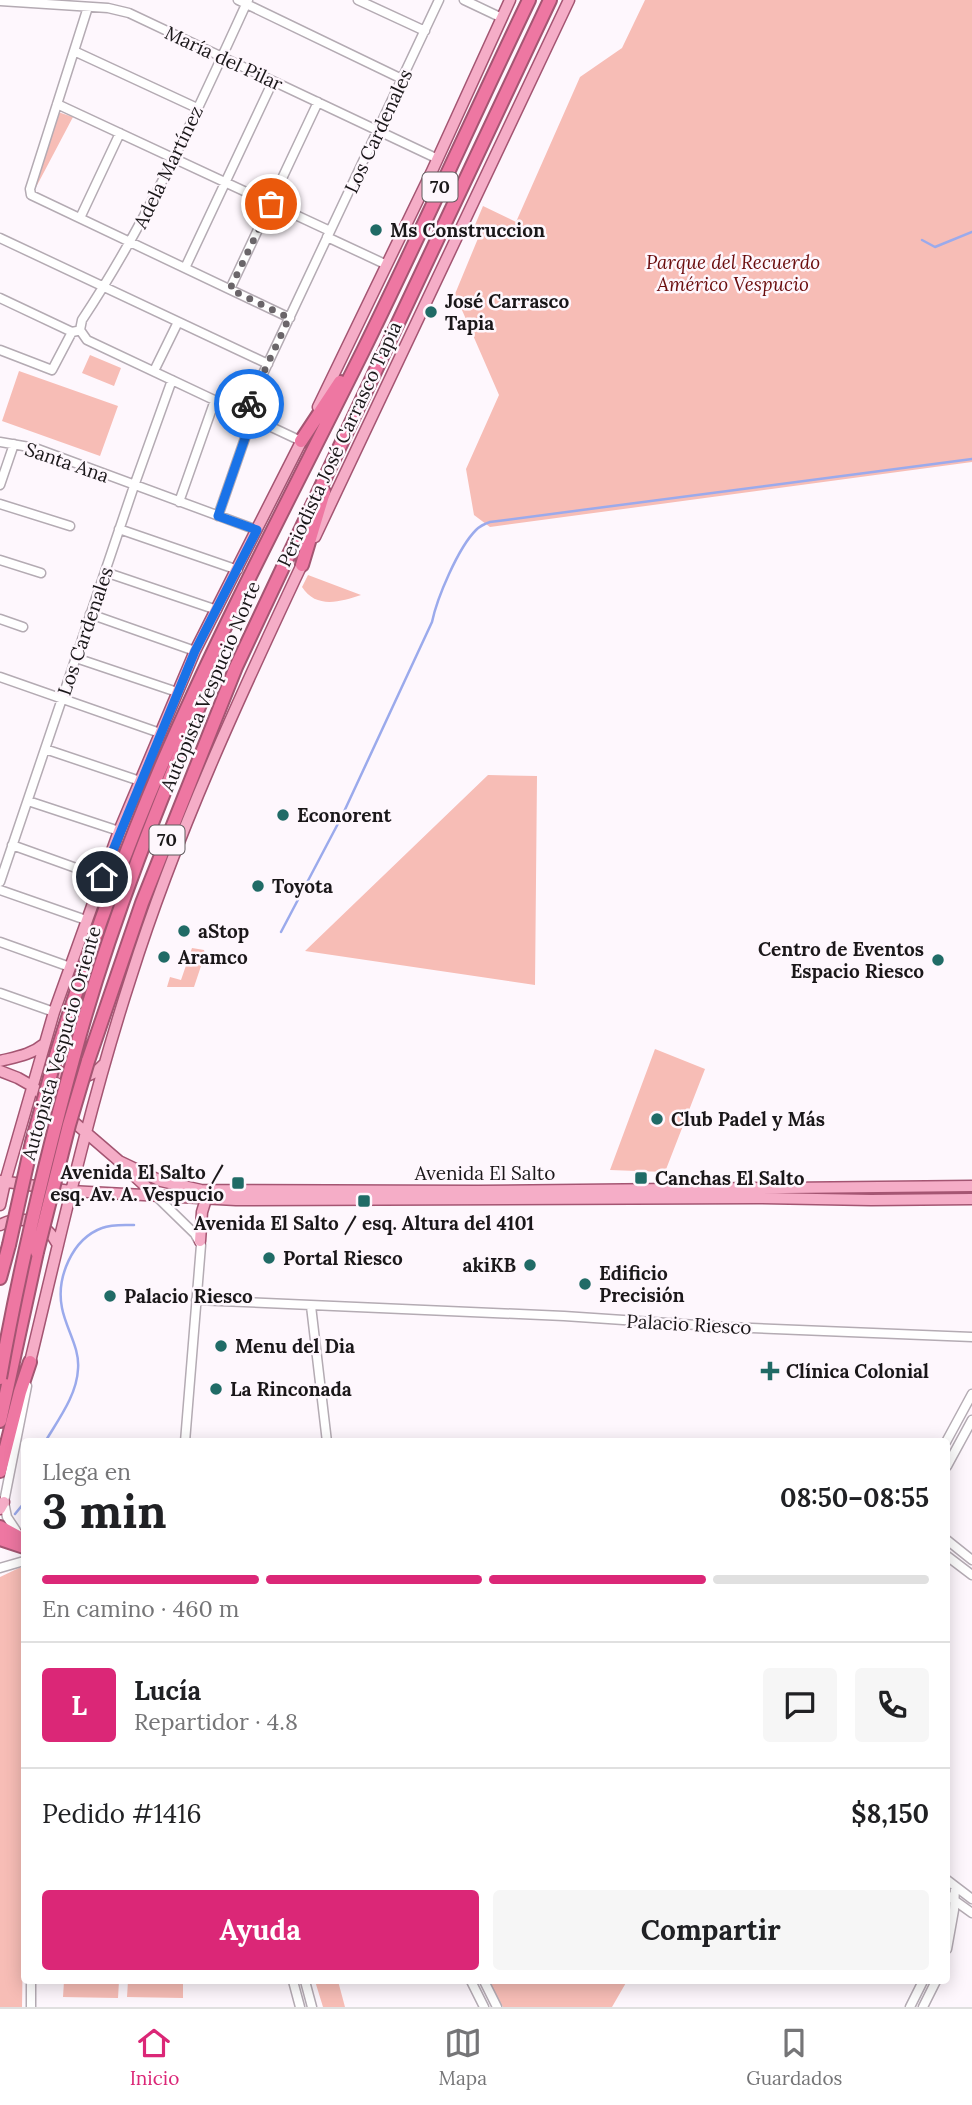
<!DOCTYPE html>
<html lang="es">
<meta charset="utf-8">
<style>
body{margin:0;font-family:Lora,serif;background:#f6f6f6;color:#202124;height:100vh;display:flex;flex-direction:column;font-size:26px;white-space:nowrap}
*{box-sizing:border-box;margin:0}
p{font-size:23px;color:#757577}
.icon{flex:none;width:38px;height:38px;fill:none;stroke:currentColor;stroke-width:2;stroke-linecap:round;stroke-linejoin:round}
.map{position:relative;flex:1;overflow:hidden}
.side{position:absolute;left:21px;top:1438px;width:929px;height:546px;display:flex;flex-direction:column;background:#fff;border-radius:7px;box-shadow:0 4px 18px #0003}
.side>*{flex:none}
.pin{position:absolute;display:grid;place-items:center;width:60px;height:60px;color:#fff;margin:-30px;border:4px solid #fff;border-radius:50%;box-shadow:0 2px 7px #0007}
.courier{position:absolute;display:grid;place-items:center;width:70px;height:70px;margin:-35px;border:5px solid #1a73e8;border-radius:50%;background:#fff;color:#222;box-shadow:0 2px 9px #0007}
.headline em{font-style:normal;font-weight:700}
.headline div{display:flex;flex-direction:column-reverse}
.headline{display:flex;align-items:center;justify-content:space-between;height:119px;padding:0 21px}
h1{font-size:46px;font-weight:700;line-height:52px}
.bar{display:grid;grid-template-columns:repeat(4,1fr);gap:10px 7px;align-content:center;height:84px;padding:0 21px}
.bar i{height:9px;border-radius:5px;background:#e0e0e0}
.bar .selected{background:#db2777}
.bar p{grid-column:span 4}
.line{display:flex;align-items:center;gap:18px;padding:0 21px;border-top:2px solid #e0e0e0}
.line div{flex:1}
.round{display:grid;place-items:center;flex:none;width:74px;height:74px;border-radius:7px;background:#f6f6f6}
.cta{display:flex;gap:14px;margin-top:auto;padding:14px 21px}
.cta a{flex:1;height:80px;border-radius:7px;background:#db2777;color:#fff;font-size:28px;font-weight:700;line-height:80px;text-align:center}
.cta a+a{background:#f6f6f6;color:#202124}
.dock{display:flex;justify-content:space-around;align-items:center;height:98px;border-top:2px solid #e0e0e0;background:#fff;font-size:19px;color:#757577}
.dock a{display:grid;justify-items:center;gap:4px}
.dock .selected{color:#db2777}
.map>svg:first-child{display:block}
.green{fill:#f7bdb6}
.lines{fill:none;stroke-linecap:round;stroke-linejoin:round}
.stream{stroke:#9baaec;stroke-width:2.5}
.minor-casing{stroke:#b4abb3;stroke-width:11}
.major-casing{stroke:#a45572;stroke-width:13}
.highway-casing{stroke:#a45572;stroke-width:16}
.minor{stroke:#fff;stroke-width:8}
.major{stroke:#f5adc7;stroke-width:10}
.highway{stroke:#ee77a2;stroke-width:12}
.highway-bridge-casing{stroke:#a45572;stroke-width:16;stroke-linecap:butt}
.highway-bridge{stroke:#ee77a2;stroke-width:12}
.done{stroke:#6a6569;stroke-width:7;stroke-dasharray:0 12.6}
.route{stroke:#1a73e8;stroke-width:9}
.poi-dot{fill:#206b66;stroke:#fef7fd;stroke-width:2.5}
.labels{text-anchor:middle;stroke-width:5;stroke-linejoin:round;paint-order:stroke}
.shield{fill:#fef7fd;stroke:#5e5a5d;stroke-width:2}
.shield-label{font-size:18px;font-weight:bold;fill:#1a1719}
.street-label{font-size:19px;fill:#1a1719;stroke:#fef7fd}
.poi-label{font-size:19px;font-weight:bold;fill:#1a1719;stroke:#fef7fd;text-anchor:start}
.park-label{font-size:19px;font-style:italic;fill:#6a0c0d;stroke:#fef7fd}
</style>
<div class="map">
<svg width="972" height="2007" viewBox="0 0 972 2007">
<rect width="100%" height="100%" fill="#fef7fd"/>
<!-- green -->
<path class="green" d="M645,0H972V462L490,527L474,515L466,469L499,395L455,294L479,236L472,232L483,206L516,222L580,77L622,48Z
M58,112L73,117L34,191Z
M90,355L121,368L114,386L82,373Z
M19,371L118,406L100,456L2,421Z
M308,575L361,595C340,602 316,609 302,587Z
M488,775L537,776L535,985L305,951Z
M192,948L204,950L205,954L194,987H167L170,977L181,980Z
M655,1049L705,1069L665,1172L610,1170Z
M19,1568H24V1876L22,2007H0V1577Z
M64,1981H119L118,1998L63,1997Z
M128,1981H183V1998L127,1997Z
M315,1981H338L345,2007H323Z
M489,1981H627L612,2007H503Z"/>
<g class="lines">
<!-- stream -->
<path class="stream" d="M922,240L935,247L972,232
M281,932L342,816L432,622C437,598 458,548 476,530C480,526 484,524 490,522L972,459
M45,1442C58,1420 77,1395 78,1369C80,1348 66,1329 62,1308C56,1278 72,1239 102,1228C112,1224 123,1225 134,1225
M15,1514L24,1503"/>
<defs>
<path id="minor" d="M238,0L402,79
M358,0L425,31
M464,0L502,18
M0,1L108,8L129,13L438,159
M88,7L30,189L31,195L290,318
M74,51L197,108
M57,104L330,231
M80,218L120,133
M327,237L387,265
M0,238L268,364
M185,268L273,81
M230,289L318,102
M0,298L72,332L77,331
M80,330L82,320C149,219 198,109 248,0
M80,330L87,340L301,441
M0,350L52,370L72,332
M154,371L178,322
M244,414L439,0
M0,442L35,448L257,530
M0,485L14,444
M179,502L215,400
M0,504L70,526
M218,516L252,418
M119,529L238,570
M0,560L41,573
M105,572L217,610
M90,614L195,651
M0,619L23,627
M76,658L177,692
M0,677L160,733
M45,749L140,781
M28,801L119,831
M12,845L101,877
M0,882L134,486L172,380
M0,890L86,920
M0,942L70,967
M0,993L54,1012
M155,1195L195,1234L201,1245L185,1442
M196,1300L564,1316L727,1327L972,1337
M311,1306L327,1442
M946,1442L972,1394
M947,1466L972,1420
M17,1532L7,1517L4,1502L27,1386
M947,1540L972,1560
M947,1556L972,1575
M0,1568L24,1561
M947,1880L972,1899
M947,1895L972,1913
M947,1949L954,1910L955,1887
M293,1981L300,2007
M305,1981L312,2007
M471,1981L484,2007
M484,1981L497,2007
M31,2007V1981
M910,2007L923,1981
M923,2007L936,1981"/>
<path id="major" d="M318,407L432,171L510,0
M315,537L569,0
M0,1061C16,1057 31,1055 44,1044
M51,1064C66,1082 88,1082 104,1064
M0,1071L18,1078L32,1086L119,1161L161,1181L201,1190L478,1191L972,1186
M129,1171L155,1195
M1,1181L70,1191L236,1200L757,1198L871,1200L972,1199
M0,1205L5,1182L54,1012L119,831L195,651L304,436
M0,1225C23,1213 46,1222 58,1245
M200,1241L202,1212L206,1199
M30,1362C61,1233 90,1103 131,977C176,834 240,696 304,560
M0,1509L4,1502"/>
<path id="highway" d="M301,441L340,382
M302,565L324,492
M57,1052C87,956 121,861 160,769C221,627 294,490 363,351C420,235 473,117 529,0
M74,1056C109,924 161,798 213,673
M88,1061L142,903L236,667L550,0
M0,1278L9,1245
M0,1421L37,1252
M0,1471L20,1392L30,1362
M0,1527L24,1540
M0,1539L24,1547"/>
</defs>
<!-- minor casing -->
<use href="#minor" class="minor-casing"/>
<!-- major casing -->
<use href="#major" class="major-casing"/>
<!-- highway casing -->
<use href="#highway" class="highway-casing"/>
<!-- minor -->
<use href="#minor" class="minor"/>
<!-- major -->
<use href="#major" class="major"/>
<!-- highway -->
<use href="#highway" class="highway"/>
<defs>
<path id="highway-bridge" d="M9,1245L32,1142L57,1052
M37,1252L69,1125L88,1061
M0,1378C19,1270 45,1162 74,1056"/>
</defs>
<!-- highway-bridge casing -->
<use href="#highway-bridge" class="highway-bridge-casing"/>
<!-- highway-bridge -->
<use href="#highway-bridge" class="highway-bridge"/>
</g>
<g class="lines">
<!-- done -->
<path class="done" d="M249,404L289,318L230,289L271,204"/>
<!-- route -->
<path class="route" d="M102,877L195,651L257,530L218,516L252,418L244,414L249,404"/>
</g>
<!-- markers -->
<g class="poi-dot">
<circle cx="376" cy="230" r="7"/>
<circle cx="431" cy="312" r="7"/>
<circle cx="283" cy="815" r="7"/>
<circle cx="258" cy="886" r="7"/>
<circle cx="184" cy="931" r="7"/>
<circle cx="164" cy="957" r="7"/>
<circle cx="938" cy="960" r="7"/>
<circle cx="657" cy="1119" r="7"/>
<rect x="634" y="1171" width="14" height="14" rx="3.5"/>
<rect x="231" y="1176" width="14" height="14" rx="3.5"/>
<rect x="357" y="1194" width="14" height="14" rx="3.5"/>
<circle cx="269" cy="1258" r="7"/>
<circle cx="530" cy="1265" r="7"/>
<circle cx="585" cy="1284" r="7"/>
<circle cx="110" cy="1296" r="7"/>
<circle cx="221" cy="1346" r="7"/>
<path d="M766.5 1360.5h7v7h7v7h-7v7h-7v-7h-7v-7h7z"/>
<circle cx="216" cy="1389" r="7"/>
</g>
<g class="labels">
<!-- shield labels -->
<g class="shield">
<rect x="422.5" y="172.5" width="35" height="29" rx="5"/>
<rect x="149.5" y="825.5" width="35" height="29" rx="5"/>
</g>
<g class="shield-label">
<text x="440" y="193">70</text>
<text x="167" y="846">70</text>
</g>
<!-- street labels -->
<g class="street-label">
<text transform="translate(224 58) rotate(25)" y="7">María del Pilar</text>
<text transform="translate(378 131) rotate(-65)" y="7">Los Cardenales</text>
<text transform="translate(168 167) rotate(-64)" y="7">Adela Martínez</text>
<text transform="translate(339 444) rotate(-65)" y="7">Periodista José Carrasco Tapia</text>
<text transform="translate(67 462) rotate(19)" y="7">Santa Ana</text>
<text transform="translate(85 631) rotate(-71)" y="7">Los Cardenales</text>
<text transform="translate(210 686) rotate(-67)" y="7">Autopista Vespucio Norte</text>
<text transform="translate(61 1043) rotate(-74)" y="7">Autopista Vespucio Oriente</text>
<text x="485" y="1180">Avenida El Salto</text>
<text transform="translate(689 1324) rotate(3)" y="7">Palacio Riesco</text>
</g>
<!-- poi labels -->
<g class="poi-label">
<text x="390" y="237">Ms Construccion</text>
<text x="445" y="308">José Carrasco<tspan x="445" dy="22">Tapia</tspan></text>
<text x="297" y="822">Econorent</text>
<text x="272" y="893">Toyota</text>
<text x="198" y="938">aStop</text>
<text x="924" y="956" text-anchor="end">Centro de Eventos<tspan x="924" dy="22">Espacio Riesco</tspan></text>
<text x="178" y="964">Aramco</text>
<text x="671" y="1126">Club Padel y Más</text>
<text x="224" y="1179" text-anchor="end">Avenida El Salto /<tspan x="224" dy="22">esq. Av. A. Vespucio</tspan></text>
<text x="655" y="1185">Canchas El Salto</text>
<text x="364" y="1230" text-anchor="middle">Avenida El Salto / esq. Altura del 4101</text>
<text x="283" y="1265">Portal Riesco</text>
<text x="516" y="1272" text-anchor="end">akiKB</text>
<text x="599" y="1280">Edificio<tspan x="599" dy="22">Precisión</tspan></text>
<text x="124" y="1303">Palacio Riesco</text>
<text x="235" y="1353">Menu del Dia</text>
<text x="786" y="1378">Clínica Colonial</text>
<text x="230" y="1396">La Rinconada</text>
</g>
<!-- park labels -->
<g class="park-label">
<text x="733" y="269">Parque del Recuerdo<tspan x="733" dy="22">Américo Vespucio</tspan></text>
</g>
</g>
</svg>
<div class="pin" style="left:271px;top:204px;background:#ea580c"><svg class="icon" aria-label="bag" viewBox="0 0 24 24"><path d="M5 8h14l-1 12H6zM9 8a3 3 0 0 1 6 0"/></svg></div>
<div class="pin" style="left:102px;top:877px;background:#1f2937"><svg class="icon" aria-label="home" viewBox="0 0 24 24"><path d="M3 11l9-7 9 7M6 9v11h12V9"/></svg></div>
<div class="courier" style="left:249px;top:404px"><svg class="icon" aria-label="bike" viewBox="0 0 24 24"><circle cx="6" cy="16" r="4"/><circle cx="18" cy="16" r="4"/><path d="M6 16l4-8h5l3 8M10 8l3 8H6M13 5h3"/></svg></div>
<section class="side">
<div class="headline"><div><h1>3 min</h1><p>Llega en</p></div><em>08:50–08:55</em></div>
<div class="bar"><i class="selected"></i><i class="selected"></i><i class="selected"></i><i></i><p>En camino · 460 m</p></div>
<div class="line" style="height:126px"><b class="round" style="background:#db2777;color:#fff">L</b><div><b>Lucía</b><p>Repartidor · 4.8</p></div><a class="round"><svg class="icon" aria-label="chat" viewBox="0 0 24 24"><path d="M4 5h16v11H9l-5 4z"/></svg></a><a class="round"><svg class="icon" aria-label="phone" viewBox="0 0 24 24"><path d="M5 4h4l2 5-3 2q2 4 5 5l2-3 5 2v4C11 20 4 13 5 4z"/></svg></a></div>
<div class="line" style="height:91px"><div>Pedido #1416</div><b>$8,150</b></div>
<div class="cta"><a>Ayuda</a><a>Compartir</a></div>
</section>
</div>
<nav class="dock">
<a class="selected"><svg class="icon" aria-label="home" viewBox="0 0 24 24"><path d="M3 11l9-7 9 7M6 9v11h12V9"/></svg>Inicio</a>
<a><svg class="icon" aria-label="map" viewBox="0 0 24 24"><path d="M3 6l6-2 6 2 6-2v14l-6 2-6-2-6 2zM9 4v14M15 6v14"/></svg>Mapa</a>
<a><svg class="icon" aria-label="saved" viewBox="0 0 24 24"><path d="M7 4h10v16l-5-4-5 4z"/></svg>Guardados</a>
</nav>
